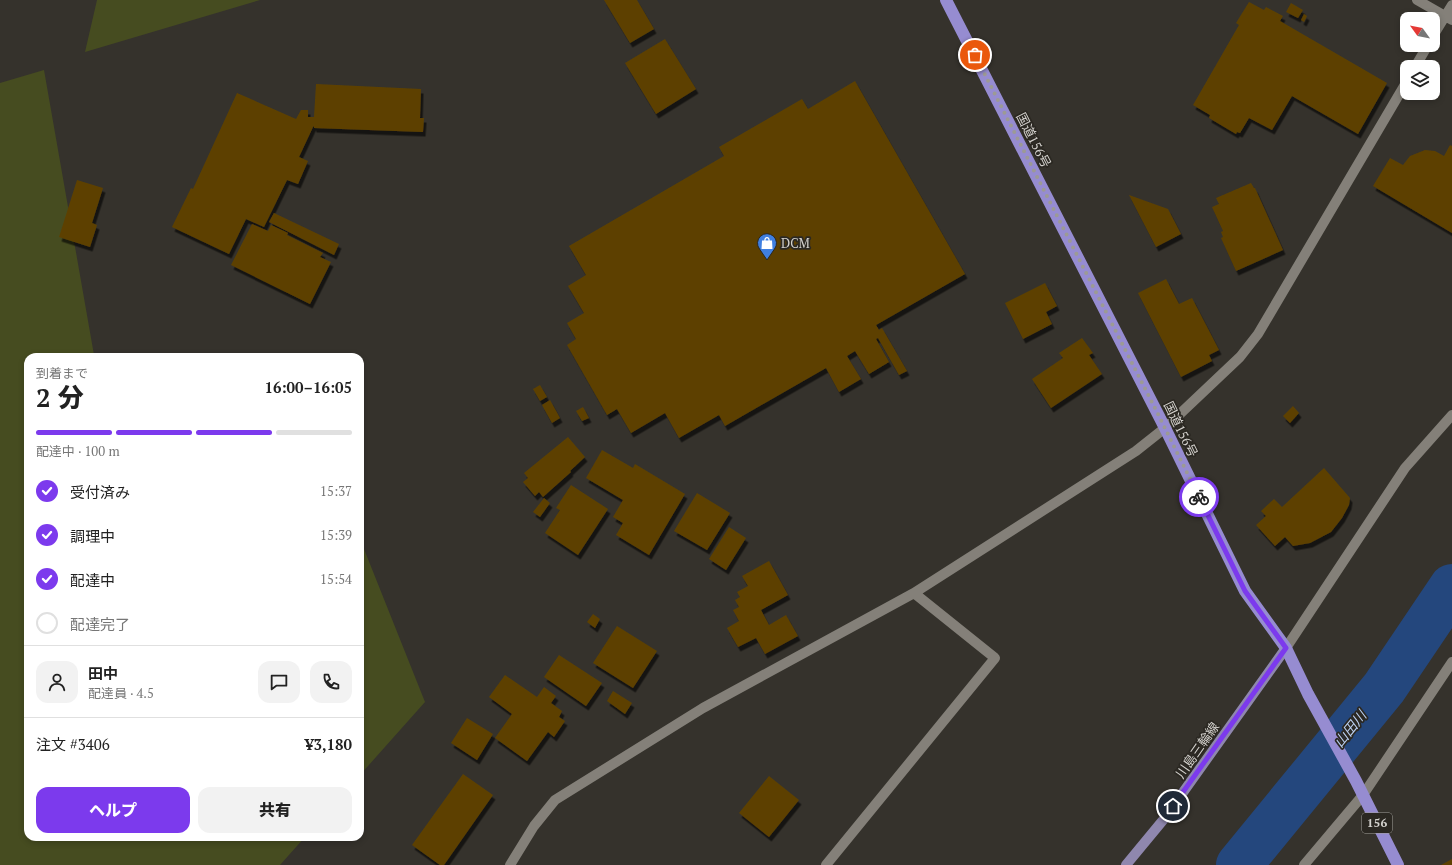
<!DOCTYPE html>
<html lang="ja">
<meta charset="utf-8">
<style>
body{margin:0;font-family:"PT Serif","Noto Sans JP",serif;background:#f2f2f2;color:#222;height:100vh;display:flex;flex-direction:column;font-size:15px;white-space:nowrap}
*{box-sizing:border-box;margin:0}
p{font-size:13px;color:#767676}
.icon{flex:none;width:22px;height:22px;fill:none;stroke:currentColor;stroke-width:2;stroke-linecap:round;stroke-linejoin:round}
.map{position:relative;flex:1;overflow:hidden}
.panel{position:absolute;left:24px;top:353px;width:340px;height:488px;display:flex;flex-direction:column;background:#fff;border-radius:12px;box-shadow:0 2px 6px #0003}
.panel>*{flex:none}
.needle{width:26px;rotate:303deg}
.fabs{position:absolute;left:1400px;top:12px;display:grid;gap:8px}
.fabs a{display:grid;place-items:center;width:40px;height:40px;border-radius:8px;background:#fff;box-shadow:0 2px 6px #0003;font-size:20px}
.pin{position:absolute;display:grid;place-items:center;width:34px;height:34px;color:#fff;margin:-17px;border:2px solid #fff;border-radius:50%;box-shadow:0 1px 4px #0007}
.courier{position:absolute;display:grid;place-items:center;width:40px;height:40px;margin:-20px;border:3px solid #7c3aed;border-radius:50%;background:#fff;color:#222;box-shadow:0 1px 5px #0007}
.overview em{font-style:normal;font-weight:800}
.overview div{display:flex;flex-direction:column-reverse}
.overview{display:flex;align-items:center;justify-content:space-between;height:68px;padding:0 12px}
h1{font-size:26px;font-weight:800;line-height:30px}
.bar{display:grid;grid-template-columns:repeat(4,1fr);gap:6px 4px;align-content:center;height:48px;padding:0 12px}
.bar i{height:5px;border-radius:3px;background:#e0e0e0}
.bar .on{background:#7c3aed}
.bar p{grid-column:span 4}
.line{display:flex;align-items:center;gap:10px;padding:0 12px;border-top:1px solid #e0e0e0}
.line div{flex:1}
.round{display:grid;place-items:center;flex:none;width:42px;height:42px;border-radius:12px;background:#f2f2f2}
ol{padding:0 12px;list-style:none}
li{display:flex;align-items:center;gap:12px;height:44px}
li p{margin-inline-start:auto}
li .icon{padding:4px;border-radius:50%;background:#7c3aed;color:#fff;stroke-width:4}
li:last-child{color:#767676}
li i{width:22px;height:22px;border:2px solid #e0e0e0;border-radius:50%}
.button{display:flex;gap:8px;margin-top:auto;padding:8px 12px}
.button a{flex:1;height:46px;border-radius:12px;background:#7c3aed;color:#fff;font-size:16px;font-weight:800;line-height:46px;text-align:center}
.button a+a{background:#f2f2f2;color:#222}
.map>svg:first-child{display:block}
.green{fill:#464c20}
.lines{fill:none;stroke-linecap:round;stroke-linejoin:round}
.river{stroke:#24477d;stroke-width:46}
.building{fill:#5d4103;filter:url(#shadow)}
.minor{stroke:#848079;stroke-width:10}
.major{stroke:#8f87ae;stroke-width:10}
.highway{stroke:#968cd1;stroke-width:12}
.done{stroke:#9c9a95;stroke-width:4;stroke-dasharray:0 7.2}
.route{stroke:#7c3aed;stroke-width:5}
.labels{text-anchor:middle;stroke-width:3.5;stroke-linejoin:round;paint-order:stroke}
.shield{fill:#2b2822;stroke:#a19f9a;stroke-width:1}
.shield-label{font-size:12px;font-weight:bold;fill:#d4d2ce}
.street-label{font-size:13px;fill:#d4d2ce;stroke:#2b2822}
.poi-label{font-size:13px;fill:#d4d2ce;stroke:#2b2822;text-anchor:start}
.water-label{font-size:14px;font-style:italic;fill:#bad0f1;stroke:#2b2822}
</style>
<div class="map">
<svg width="1452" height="865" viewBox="0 0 1452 865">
<defs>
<filter id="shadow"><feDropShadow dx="2.5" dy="4.5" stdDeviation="0" flood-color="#0009"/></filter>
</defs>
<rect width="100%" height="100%" fill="#35322c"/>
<!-- green -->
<path class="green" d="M97,0H260L85,52Z
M44,70L94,355L99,357H28V837H305L280,865H0V83Z
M360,539L425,702L360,775Z"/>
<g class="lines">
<!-- river -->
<path class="river" d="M1239,865L1384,688L1452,587"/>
</g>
<!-- building -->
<path class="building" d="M604,0H637L654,29L630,43Z
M1249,2L1264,10L1266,7L1283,16L1280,21L1387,83L1358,134L1292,96L1272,130L1249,118L1240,133L1237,132L1236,134L1209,118L1210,115L1193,105L1239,25L1236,23Z
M1291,3L1303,10L1298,18L1286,12Z
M1304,14L1307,16L1304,22L1301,20Z
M665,39L696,89L656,114L625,63Z
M855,81L965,274L876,325L879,330L882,328L907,371L899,375L878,338L876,339L889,362L869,374L855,351L847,356L861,379L839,392L826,368L725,426L719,415L679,438L665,413L631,433L617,409L607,415L567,345L576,339L567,323L584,313L568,286L586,275L569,246L724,156L719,147L802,99L808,109Z
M316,84L421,89L420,118H424L423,132L314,128V126L313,127L299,157L308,161L298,184L287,180L264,227L246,219L229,254L172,227L191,188L193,189L237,93L296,119L301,110H308V117H314Z
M1450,145L1452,146V233L1373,186L1390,158L1403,165L1410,156L1425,150L1435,151L1444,156Z
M77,180L103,188L92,223L97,225L90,247L59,237Z
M1251,183L1254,188H1255L1283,250L1236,271L1221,238L1223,237L1221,232L1223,231L1212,207L1219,204L1216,198Z
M1129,195L1168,209L1181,234L1156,247Z
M274,213L339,244L334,255L269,222Z
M252,224L268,231L271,225L288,233L287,235L323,253L320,257L331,262L310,304L231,265Z
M1166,279L1179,304L1192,298L1219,350L1209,355L1212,361L1181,377L1138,293Z
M1045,283L1057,306L1046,312L1052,324L1023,339L1005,303Z
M1082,338L1093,353L1089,355L1102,374L1051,408L1032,379L1063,358L1059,353Z
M540,385L547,397L540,401L533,389Z
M550,400L560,418L552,423L542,405Z
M1293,406L1299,413L1290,423L1283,416Z
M583,407L589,418L582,421L576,411Z
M568,437L585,457L570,471L571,472L543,497L539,492L535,496L523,482L528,478L524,473Z
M602,450L633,468L635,464L685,494L649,555L616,535L623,523L613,517L623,500L586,478Z
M1324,468L1350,498L1349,505L1342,518L1331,532L1310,543L1293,546L1285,537L1275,546L1256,525L1266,516L1261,511L1274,499L1282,507Z
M571,485L608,509L578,555L545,533L560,510L556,508Z
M697,493L730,513L707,550L674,531Z
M544,498L550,503L540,517L533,512Z
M729,527L746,538L726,570L709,559Z
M769,561L788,595L761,610L769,625L786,615L798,636L765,654L756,638L738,647L727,628L739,621L733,610L739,607L735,600L740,597L737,592L748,586L742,576Z
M593,614L600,619L595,628L587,622Z
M617,626L657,651L633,688L593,663Z
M559,655L602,683L586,706L544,677Z
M505,675L537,697L544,687L556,696L551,703L562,711L559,717L565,721L554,737L548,732L527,761L495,738L512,714L489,697Z
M613,691L632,703L625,714L607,701Z
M467,718L493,734L477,760L451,743Z
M463,774L493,795L444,865H440L412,845Z
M769,776L799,800L769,837L739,813Z
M1452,859V865H1441Z"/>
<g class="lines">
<!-- minor -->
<path class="minor" d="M1417,0L1452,20
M1433,36L1452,5
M1415,67L1428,45
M1286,648L1405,468L1452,415
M510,865L534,826L555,800L703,708L914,593L1136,451L1165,428L1240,357L1258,334L1407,81
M826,865L995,658L914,593
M1304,865L1363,795L1452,662"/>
<!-- major -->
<path class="major" d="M1126,865L1164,819L1286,648"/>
<!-- highway -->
<path class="highway" d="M946,0L1165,428L1245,591L1286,648L1308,694L1356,781L1398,865"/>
</g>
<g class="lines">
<!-- done -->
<path class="done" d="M975,55L1158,414L1199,497"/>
<!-- route -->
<path class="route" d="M1173,806L1286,648L1245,591L1199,497"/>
</g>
<!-- icons -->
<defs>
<symbol id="shop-pin" viewBox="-11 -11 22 30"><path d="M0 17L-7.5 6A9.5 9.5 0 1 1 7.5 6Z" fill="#3f7fe0" stroke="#2b2822"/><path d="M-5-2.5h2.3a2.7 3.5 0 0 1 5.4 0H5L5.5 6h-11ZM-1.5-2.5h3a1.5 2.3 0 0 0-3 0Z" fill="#fff"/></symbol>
</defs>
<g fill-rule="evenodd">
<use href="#shop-pin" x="756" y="232" width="22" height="30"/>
</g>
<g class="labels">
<!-- shield labels -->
<rect class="shield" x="1362" y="813" width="30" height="20" rx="3"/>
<g class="shield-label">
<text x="1377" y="827">156</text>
</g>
<!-- street labels -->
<g class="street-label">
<text transform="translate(1034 140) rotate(63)" y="5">国道156号</text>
<text transform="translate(1181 429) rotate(64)" y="5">国道156号</text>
<text transform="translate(1197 750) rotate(-55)" y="5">川島三輪線</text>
</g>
<!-- poi labels -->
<g class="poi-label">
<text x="781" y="248">DCM</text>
</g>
<!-- water labels -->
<g class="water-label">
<text transform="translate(1350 729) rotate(-51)" y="5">山田川</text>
</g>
</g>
</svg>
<div class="fabs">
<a><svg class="needle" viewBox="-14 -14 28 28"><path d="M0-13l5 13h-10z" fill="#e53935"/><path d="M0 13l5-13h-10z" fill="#767676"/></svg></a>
<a><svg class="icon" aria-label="layers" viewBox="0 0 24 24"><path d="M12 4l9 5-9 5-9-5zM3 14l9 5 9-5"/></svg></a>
</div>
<div class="pin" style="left:975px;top:55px;background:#ea580c"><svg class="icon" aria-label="bag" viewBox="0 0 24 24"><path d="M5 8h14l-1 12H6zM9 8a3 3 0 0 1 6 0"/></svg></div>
<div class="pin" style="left:1173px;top:806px;background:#1f2937"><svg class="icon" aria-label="home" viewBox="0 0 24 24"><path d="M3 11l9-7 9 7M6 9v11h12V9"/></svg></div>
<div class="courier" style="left:1199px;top:497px"><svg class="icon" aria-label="bike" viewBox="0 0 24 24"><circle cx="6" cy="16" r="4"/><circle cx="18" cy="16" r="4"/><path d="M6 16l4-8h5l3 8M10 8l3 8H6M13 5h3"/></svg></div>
<section class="panel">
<div class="overview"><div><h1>2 分</h1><p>到着まで</p></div><em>16:00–16:05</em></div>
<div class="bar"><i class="on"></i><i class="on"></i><i class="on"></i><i></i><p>配達中 · 100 m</p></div>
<ol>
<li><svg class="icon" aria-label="check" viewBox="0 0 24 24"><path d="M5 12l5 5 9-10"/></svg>受付済み<p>15:37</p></li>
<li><svg class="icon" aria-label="check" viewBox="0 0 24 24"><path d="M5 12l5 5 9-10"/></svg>調理中<p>15:39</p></li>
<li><svg class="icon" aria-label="check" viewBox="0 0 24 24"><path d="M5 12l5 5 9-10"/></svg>配達中<p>15:54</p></li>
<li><i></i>配達完了</li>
</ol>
<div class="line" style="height:72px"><a class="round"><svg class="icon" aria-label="person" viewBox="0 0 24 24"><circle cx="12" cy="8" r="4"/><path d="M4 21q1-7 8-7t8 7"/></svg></a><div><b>田中</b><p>配達員 · 4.5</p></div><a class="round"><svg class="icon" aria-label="chat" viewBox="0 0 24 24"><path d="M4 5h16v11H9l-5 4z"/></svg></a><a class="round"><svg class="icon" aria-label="phone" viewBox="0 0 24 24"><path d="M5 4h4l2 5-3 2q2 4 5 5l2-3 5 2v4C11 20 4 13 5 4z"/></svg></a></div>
<div class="line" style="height:52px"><div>注文 #3406</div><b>¥3,180</b></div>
<div class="button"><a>ヘルプ</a><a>共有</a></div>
</section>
</div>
